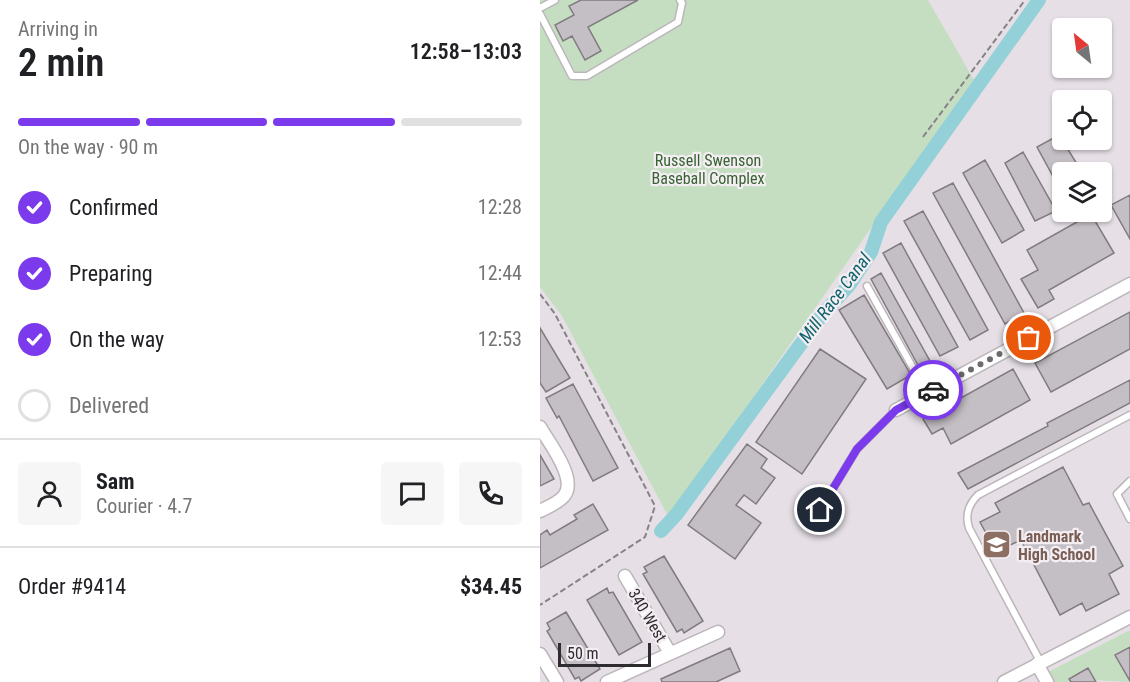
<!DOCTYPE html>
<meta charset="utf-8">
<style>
body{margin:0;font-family:"Roboto Condensed",sans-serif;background:#f6f6f6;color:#202124;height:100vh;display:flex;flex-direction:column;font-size:22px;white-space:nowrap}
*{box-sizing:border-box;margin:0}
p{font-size:20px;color:#757577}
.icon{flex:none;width:33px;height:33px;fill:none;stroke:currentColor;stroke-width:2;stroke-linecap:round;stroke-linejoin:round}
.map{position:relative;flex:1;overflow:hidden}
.details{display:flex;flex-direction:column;background:#fff;width:540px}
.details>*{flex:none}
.needle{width:39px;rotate:331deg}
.tools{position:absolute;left:512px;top:18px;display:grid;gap:12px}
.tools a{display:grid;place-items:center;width:60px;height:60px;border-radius:6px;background:#fff;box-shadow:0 2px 4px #0004;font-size:30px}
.scale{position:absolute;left:18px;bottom:15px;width:93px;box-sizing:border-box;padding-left:6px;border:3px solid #2e2c2e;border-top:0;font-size:16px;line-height:21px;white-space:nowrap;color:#2e2c2e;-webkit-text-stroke:4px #f4eef3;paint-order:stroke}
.pin{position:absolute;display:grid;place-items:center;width:51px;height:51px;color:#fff;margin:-26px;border:3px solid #fff;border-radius:50%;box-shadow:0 2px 6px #0007}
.courier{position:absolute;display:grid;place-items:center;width:60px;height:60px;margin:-30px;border:4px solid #7c3aed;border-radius:50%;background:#fff;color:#222;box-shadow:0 2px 8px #0007}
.headline em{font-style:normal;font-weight:600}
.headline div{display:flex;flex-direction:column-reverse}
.headline{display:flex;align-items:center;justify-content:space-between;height:102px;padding:0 18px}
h1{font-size:39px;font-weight:600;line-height:45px}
.bar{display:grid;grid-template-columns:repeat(4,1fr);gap:9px 6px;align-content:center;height:72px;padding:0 18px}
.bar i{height:8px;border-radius:4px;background:#e0e0e0}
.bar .active{background:#7c3aed}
.bar p{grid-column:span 4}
.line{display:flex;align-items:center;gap:15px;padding:0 18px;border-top:2px solid #e0e0e0}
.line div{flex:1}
.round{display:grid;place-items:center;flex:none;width:63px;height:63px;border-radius:6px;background:#f6f6f6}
ol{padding:0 18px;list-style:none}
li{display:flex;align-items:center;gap:18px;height:66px}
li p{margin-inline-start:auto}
li .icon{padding:6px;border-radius:50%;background:#7c3aed;color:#fff;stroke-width:4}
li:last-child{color:#757577}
li i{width:33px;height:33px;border:3px solid #e0e0e0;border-radius:50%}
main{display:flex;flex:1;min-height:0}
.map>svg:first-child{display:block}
.green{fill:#c5dec1}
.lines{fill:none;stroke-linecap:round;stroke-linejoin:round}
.canal{stroke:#93d0d8;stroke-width:14}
.building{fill:#c4bfc4;stroke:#817b80;stroke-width:1.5}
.service-casing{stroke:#bcb6bb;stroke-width:9}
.minor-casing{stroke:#bcb6bb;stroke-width:15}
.path{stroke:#868386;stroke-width:2;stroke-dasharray:6 3;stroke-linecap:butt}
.service{stroke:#fff;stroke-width:6}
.minor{stroke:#fff;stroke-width:12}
.done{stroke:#6e6b6e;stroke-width:6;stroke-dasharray:0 10.8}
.route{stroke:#7c3aed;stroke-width:8}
.labels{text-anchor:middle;stroke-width:4.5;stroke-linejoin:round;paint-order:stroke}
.park-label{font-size:16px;fill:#366331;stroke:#f4eef3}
.education-label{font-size:16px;font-weight:bold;fill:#785e54;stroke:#f4eef3;text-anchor:start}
.street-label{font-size:16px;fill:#2e2c2e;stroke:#f4eef3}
.water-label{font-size:18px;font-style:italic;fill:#0f636c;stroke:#f4eef3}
</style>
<main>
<section class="details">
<div class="headline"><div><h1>2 min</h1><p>Arriving in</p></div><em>12:58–13:03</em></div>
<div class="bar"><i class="active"></i><i class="active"></i><i class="active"></i><i></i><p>On the way · 90 m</p></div>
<ol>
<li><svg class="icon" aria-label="check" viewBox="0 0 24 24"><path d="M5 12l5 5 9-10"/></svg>Confirmed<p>12:28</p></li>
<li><svg class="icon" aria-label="check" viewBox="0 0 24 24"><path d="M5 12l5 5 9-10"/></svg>Preparing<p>12:44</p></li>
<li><svg class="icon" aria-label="check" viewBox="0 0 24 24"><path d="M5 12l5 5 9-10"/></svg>On the way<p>12:53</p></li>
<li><i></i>Delivered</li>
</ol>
<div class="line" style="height:108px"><a class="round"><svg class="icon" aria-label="person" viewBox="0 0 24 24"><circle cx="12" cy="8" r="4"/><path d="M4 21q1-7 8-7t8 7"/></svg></a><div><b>Sam</b><p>Courier · 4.7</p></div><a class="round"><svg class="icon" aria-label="chat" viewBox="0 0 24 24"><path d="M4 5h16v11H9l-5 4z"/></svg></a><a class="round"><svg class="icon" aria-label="phone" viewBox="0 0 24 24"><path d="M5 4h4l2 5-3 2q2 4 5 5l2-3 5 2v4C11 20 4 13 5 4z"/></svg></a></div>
<div class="line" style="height:78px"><div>Order #9414</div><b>$34.45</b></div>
</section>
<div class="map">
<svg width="590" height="682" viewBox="0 0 590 682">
<rect width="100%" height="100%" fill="#e6e0e6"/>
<!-- green -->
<path class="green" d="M0,0H388L434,80L129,518L22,316L0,287Z
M590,630V647L576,655L590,682L529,679L531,682H514L508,672Z"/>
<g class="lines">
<!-- canal -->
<path class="canal" d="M121,531L136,515L282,315L310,284L331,252L341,222L499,0"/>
</g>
<!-- building -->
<path class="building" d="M41,0H98L48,27L61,51L45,60L32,36L23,41L15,25L34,15L29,6Z
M519,135L542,172H522V193L497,147Z
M483,152L516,211L495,221L465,163Z
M445,160L484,230L462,243L423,173Z
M413,183L484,313L465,324L393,193Z
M590,195V239L571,205Z
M383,211L448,330L430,340L364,221Z
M551,214L574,253L509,290L514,299L498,308L481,279L498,270L487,250Z
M361,243L418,347L400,356L343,253Z
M341,273L390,361L379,367L331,279Z
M324,295L371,375L347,389L299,310Z
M590,312V349L511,392L495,363Z
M0,328L30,378L6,392L0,383Z
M280,349L326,379L262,474L216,442Z
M473,369L490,400L411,444L403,428L392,434L383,419Z
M590,380V403L428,489L418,473L508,426L507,423Z
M33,384L78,468L53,481L19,416L17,418L6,398Z
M207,444L227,459L221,468L235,478L216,504L204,495L196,505L221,523L195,559L148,525Z
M0,455L14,479L0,486Z
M523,467L543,505L549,503L583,566L569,574L579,594L546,611L542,603L520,615L481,540L468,546L465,540L453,546L440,522L460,512L455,503Z
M53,504L68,530L0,568V535L7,530L10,535L37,519L34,515Z
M124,556L163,621L144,633L142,629L137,632L103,574L107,572L104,567Z
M67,588L69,593L73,592L102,642L79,655L47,600Z
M26,612L60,669L41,681L39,677L35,679L7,631L10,629L7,623Z
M590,647V681L575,655Z
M190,648L200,671L176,682H122L121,679Z
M548,668L556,682H531L529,679Z"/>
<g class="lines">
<defs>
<path id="service" d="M0,8L15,0
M0,14L32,76H47L138,22L142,3L140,0
M327,286L387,393
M590,481L577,494L590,519
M280,510L317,449L356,410
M501,663L429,528C425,515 428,505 438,495L590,415"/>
<path id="minor" d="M356,410L590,284
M0,427C9,443 38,479 24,496C18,503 8,507 0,511
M85,576L130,653
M0,654L17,682
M497,664L507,682
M67,682L178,632
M464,682L590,617"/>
</defs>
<!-- service casing -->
<use href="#service" class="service-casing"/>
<!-- minor casing -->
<use href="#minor" class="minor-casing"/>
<!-- path -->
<path class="path" d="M383,137L485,0
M0,294L15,314L115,506L105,537L0,605"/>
<!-- service -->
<use href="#service" class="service"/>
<!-- minor -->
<use href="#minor" class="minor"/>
</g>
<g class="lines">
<!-- done -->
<path class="done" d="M393,390L489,338"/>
<!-- route -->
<path class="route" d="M280,510L317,449L356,410L393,390"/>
</g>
<!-- icons -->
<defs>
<symbol id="school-square" viewBox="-11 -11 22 22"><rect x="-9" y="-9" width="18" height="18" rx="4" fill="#8d6e63" stroke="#f4eef3"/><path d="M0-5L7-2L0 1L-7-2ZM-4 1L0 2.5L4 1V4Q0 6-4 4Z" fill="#fff"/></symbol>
</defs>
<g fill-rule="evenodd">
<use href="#school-square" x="440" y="528" width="33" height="33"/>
</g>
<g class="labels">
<!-- park labels -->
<g class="park-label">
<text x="168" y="166">Russell Swenson<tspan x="168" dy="18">Baseball Complex</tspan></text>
</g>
<!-- education labels -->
<g class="education-label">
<text x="478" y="542">Landmark<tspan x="478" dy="18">High School</tspan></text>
</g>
<!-- street labels -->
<g class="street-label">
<text transform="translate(108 615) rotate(59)" y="6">340 West</text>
</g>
<!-- water labels -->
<g class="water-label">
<text transform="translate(295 298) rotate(-53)" y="6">Mill Race Canal</text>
</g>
</g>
</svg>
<div class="tools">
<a><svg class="needle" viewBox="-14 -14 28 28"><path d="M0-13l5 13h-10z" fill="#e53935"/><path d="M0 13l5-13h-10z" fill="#757577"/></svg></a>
<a><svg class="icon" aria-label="locate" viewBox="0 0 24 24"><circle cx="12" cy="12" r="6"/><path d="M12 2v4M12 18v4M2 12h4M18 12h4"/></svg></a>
<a><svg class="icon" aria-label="layers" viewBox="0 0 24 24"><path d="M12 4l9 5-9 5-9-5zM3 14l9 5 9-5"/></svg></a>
</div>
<div class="scale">50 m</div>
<div class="pin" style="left:489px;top:338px;background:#ea580c"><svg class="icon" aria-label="bag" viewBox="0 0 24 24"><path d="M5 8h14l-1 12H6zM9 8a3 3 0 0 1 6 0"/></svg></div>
<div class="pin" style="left:280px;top:510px;background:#1f2937"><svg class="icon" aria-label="home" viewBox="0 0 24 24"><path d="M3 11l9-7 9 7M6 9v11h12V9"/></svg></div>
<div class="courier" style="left:393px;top:390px"><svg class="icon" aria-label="car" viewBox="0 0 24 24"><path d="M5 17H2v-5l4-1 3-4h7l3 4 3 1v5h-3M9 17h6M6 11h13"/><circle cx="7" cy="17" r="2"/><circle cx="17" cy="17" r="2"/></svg></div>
</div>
</main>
